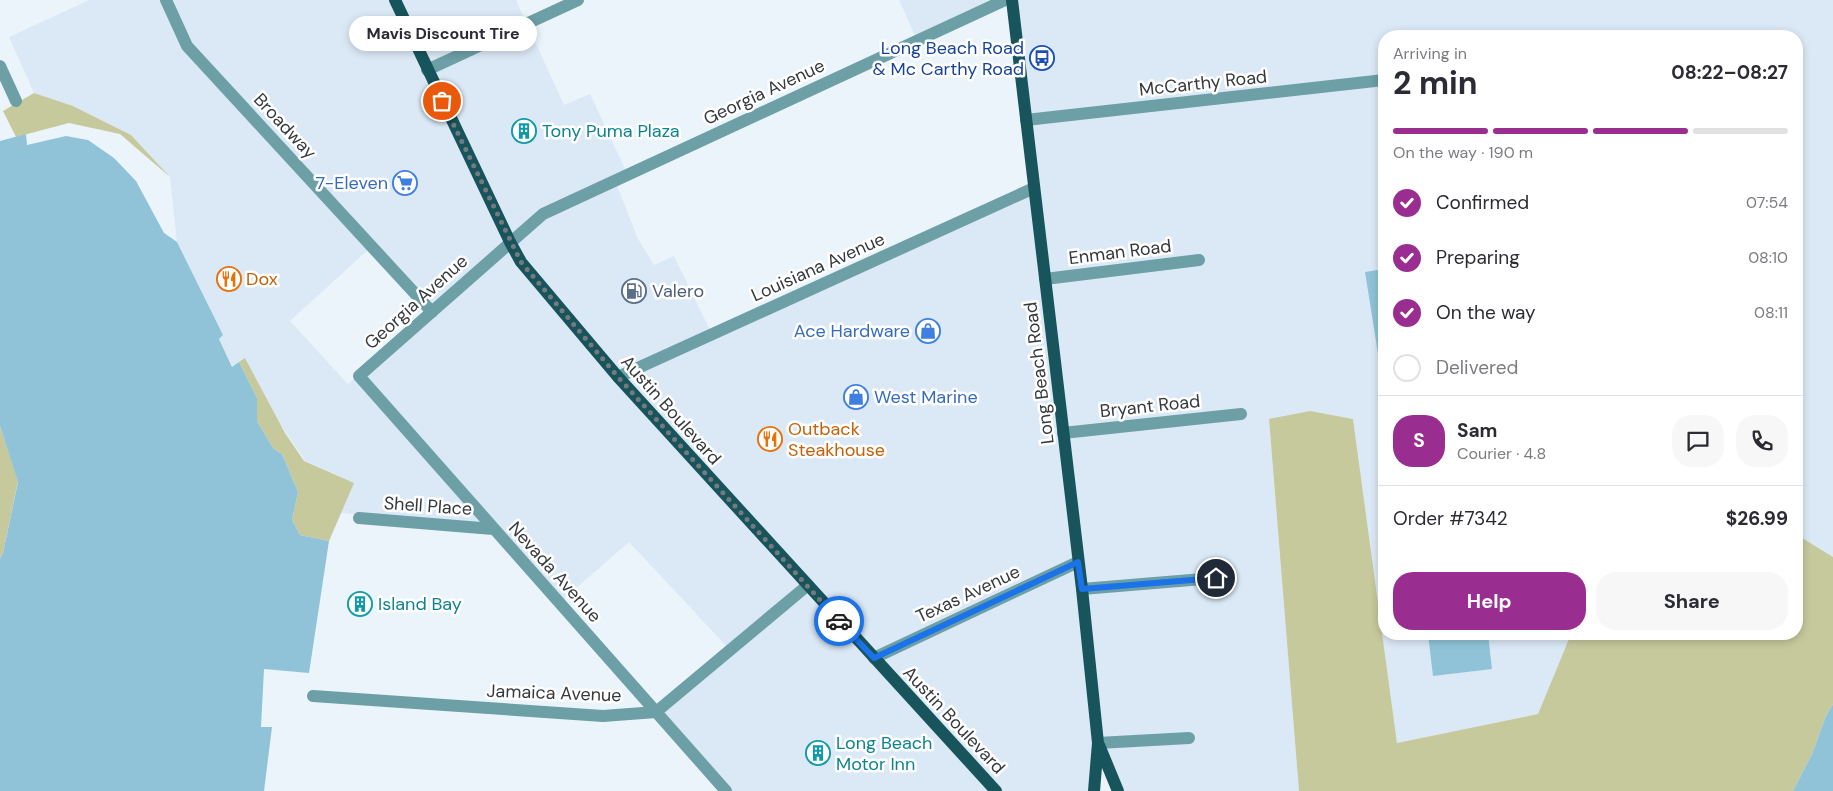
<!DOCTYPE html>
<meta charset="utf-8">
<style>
body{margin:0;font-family:"DM Sans",sans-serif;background:#f7f7f7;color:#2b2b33;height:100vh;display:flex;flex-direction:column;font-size:19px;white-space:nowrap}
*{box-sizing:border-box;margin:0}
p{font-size:16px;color:#7c7c81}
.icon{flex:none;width:28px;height:28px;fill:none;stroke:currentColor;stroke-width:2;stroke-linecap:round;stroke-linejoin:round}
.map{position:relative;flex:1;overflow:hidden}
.side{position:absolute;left:1378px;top:30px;width:425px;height:610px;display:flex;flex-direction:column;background:#fff;border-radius:20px;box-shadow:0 2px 8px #0003}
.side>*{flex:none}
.pin{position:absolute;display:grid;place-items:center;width:42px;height:42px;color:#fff;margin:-21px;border:2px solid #fff;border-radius:50%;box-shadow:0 1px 5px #0007}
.courier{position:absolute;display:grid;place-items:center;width:50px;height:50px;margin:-25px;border:4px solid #1a73e8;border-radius:50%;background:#fff;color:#222;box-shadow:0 1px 6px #0007}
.bubble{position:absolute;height:35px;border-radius:18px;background:#fff;box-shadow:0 2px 8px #0003;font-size:16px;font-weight:700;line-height:35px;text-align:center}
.headline em{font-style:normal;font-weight:700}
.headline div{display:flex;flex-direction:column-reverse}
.headline{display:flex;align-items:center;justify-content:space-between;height:85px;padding:0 15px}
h1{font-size:32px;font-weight:700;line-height:38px}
.bar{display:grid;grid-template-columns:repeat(4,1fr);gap:8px 5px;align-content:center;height:60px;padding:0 15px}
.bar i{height:6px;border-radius:4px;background:#e1e1e2}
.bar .current{background:#992e90}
.bar p{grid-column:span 4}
.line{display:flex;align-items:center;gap:12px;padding:0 15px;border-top:1px solid #e1e1e2}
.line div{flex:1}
.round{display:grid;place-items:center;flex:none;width:52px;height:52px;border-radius:20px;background:#f7f7f7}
ol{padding:0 15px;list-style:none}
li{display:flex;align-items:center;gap:15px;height:55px}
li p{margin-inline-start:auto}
li .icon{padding:5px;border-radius:50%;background:#992e90;color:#fff;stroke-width:4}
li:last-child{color:#7c7c81}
li i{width:28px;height:28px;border:2px solid #e1e1e2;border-radius:50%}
.primary-button{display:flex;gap:10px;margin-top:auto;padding:10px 15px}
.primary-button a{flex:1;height:58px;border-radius:20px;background:#992e90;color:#fff;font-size:20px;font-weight:700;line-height:58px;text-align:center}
.primary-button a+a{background:#f7f7f7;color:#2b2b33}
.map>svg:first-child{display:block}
.built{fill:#dbe9f6;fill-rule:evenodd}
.green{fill:#c6c99c}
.water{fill:#90c3d8}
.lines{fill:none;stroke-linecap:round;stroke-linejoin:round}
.minor{stroke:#6d9fa6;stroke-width:12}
.major{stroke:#17545c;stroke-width:12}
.done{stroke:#757a7f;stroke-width:5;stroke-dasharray:0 9}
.route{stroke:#1a73e8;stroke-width:6}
.labels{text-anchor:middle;stroke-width:5;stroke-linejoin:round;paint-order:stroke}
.transit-label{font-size:18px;fill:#164399;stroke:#fff;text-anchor:end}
.street-label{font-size:18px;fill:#36393c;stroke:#fff}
.culture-label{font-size:18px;fill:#0d838f;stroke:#fff;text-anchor:start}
.shop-label{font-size:18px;fill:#366cbe;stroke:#fff;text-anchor:end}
.food-label{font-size:18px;fill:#c56008;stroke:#fff;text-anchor:start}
.service-label{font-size:18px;fill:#4e5e75;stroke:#fff;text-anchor:start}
</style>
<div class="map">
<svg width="1833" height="791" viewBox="0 0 1833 791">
<rect width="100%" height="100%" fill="#ebf4fb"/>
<!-- built -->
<path class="built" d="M89,0H516L564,105L590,94L627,173L614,178L638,239L654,265L674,256L713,336L1034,190L1011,4L917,40L899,0H1833V557L1799,536L1796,524V36H1384V634H1571L1538,714L1397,743L1353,419L1310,411L1269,420L1299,791H1114L1097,743L1095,791H729L661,712L730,650L629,542L558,604L489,527L341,513L353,483L305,461L239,362L233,368L219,339L223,335L177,242L170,177L131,135L73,106L34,93L9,37ZM370,248L428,311L348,384L290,321Z"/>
<!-- green -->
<path class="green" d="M34,93L73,106L131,135L170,177L120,134L69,123L16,137L3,111Z
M245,358L285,433L304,461L354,483L329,541L300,535L292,520L298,492L282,454L273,448L257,421V398L239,362Z
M1310,411L1353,419L1397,743L1538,714L1571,634H1796V524L1799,536L1833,557V704L1826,716L1812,754L1793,791H1299L1269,419Z
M0,426L18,481L3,553L0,559Z"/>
<!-- water -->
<path class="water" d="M26,134L27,145L66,136L88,140L114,158L136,181L164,233L177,242L223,335L219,339L232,367L239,362L257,398V421L273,448L282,454L298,492L292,520L300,535L329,541L309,673L264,669L261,727H272L264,791H0V559L3,553L18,482L0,426V141Z
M1384,269V385H1383L1365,272Z
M1428,634H1488L1492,669L1433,676Z
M1833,704V791H1793L1812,754L1826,716Z"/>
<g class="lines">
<!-- minor -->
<path class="minor" d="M166,0L187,46L432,312
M0,66L16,101
M427,70L578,0
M1026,120L1384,80
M1045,279L1199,260
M618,377L1034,188
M1063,433L1241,414
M359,518L493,529
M1082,589L1215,578
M874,658L1078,562
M313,696L603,716L656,712L808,585
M1098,743L1189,738
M726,791L359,376L543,214L1005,0"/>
<!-- major -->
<path class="major" d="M395,0L510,242L521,262L618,377L996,791
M1012,0L1082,589L1098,743L1094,791
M1099,745L1118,791"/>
</g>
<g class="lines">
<!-- done -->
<path class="done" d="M442,101L521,262L618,377L839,621"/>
<!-- route -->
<path class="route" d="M839,621L874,658L1078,562L1082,589L1216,578"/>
</g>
<!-- icons -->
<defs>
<symbol id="bus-ring" viewBox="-11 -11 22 22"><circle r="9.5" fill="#fff" stroke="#1a4fb4" stroke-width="1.5"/><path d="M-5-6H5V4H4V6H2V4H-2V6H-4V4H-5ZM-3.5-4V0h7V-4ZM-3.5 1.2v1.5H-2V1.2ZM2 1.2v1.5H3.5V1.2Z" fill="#1a4fb4"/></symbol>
<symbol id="building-ring" viewBox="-11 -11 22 22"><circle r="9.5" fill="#fff" stroke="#0f9aa8" stroke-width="1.5"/><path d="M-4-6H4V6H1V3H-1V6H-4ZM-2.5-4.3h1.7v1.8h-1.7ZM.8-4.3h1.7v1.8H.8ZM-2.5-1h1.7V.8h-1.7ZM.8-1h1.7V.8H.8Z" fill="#0f9aa8"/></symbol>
<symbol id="supermarket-ring" viewBox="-11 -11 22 22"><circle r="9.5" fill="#fff" stroke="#3f7fe0" stroke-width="1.5"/><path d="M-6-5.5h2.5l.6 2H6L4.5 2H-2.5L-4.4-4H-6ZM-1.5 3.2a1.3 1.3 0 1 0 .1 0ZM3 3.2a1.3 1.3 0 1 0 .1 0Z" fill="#3f7fe0"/></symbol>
<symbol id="restaurant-ring" viewBox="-11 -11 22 22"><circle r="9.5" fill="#fff" stroke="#e8710a" stroke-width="1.5"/><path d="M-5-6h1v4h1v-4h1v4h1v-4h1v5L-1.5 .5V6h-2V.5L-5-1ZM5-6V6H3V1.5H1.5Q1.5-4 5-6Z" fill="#e8710a"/></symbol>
<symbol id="fuel-ring" viewBox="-11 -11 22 22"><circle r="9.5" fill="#fff" stroke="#5c6f8a" stroke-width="1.5"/><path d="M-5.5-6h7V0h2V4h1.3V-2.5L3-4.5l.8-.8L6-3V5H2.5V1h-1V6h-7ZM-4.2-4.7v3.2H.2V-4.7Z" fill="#5c6f8a"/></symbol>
<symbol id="shop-ring" viewBox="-11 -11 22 22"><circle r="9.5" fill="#fff" stroke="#3f7fe0" stroke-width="1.5"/><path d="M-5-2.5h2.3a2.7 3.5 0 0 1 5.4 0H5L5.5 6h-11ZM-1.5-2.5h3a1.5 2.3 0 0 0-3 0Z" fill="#3f7fe0"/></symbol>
</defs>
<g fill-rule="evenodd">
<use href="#bus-ring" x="1028" y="44" width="28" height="28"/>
<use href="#building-ring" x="510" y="117" width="28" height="28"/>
<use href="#supermarket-ring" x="391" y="169" width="28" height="28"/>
<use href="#restaurant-ring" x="215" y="265" width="28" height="28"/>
<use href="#fuel-ring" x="620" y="277" width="28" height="28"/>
<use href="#shop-ring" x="914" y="317" width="28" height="28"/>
<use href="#shop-ring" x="842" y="383" width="28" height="28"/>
<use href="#restaurant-ring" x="756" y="425" width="28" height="28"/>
<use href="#building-ring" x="346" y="590" width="28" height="28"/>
<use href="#building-ring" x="804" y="739" width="28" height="28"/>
</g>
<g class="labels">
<!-- transit labels -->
<g class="transit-label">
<text x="1024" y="54">Long Beach Road<tspan x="1024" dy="21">&amp; Mc Carthy Road</tspan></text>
</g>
<!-- street labels -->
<g class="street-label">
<text transform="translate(1203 83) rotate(-6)" y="6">McCarthy Road</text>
<text transform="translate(764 92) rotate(-25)" y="6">Georgia Avenue</text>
<text transform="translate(285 126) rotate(47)" y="6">Broadway</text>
<text transform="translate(1120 252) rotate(-7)" y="6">Enman Road</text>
<text transform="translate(818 267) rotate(-24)" y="6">Louisiana Avenue</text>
<text transform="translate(416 302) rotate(-42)" y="6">Georgia Avenue</text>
<text transform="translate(1039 373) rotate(-97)" y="6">Long Beach Road</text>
<text transform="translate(1150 406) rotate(-6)" y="6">Bryant Road</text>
<text transform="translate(671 410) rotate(48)" y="6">Austin Boulevard</text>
<text transform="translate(428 506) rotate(4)" y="6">Shell Place</text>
<text transform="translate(555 572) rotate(48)" y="6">Nevada Avenue</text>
<text transform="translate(968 594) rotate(-25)" y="6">Texas Avenue</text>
<text transform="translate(554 693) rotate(2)" y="6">Jamaica Avenue</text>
<text transform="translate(954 720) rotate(47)" y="6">Austin Boulevard</text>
</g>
<!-- culture labels -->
<g class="culture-label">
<text x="542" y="137">Tony Puma Plaza</text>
<text x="378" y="610">Island Bay</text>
<text x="836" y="749">Long Beach<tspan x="836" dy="21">Motor Inn</tspan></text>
</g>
<!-- shop labels -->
<g class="shop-label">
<text x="388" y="189">7-Eleven</text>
<text x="910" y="337">Ace Hardware</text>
<text x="874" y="403" text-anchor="start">West Marine</text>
</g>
<!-- food labels -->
<g class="food-label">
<text x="246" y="285">Dox</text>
<text x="788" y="435">Outback<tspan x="788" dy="21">Steakhouse</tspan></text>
</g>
<!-- service labels -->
<g class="service-label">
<text x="652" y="297">Valero</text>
</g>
</g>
</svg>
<div class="pin" style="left:442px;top:101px;background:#ea580c"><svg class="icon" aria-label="bag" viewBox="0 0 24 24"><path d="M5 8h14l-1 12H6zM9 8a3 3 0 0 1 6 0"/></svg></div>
<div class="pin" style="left:1216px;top:578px;background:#1f2937"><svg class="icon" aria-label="home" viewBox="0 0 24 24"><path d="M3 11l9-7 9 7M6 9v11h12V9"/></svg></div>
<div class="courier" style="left:839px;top:621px"><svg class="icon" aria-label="car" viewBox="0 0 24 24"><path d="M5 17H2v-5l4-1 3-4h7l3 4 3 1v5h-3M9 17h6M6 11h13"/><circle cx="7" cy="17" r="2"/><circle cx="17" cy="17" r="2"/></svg></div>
<div class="bubble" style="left:349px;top:16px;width:188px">Mavis Discount Tire</div>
<section class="side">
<div class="headline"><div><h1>2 min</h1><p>Arriving in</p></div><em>08:22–08:27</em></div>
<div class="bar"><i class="current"></i><i class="current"></i><i class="current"></i><i></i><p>On the way · 190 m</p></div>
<ol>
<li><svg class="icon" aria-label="check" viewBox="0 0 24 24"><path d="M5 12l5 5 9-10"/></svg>Confirmed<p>07:54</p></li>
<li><svg class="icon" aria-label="check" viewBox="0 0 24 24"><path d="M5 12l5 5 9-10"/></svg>Preparing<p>08:10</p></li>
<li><svg class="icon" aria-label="check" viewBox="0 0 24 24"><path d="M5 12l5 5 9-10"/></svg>On the way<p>08:11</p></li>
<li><i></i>Delivered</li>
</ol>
<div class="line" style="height:90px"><b class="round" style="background:#992e90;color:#fff">S</b><div><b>Sam</b><p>Courier · 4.8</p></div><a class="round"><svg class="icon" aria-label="chat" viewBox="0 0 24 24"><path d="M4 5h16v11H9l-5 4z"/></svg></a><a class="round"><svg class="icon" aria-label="phone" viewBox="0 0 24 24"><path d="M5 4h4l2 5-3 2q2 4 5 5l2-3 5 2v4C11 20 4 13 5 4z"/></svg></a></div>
<div class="line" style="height:65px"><div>Order #7342</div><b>$26.99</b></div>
<div class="primary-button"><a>Help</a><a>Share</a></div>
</section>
</div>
